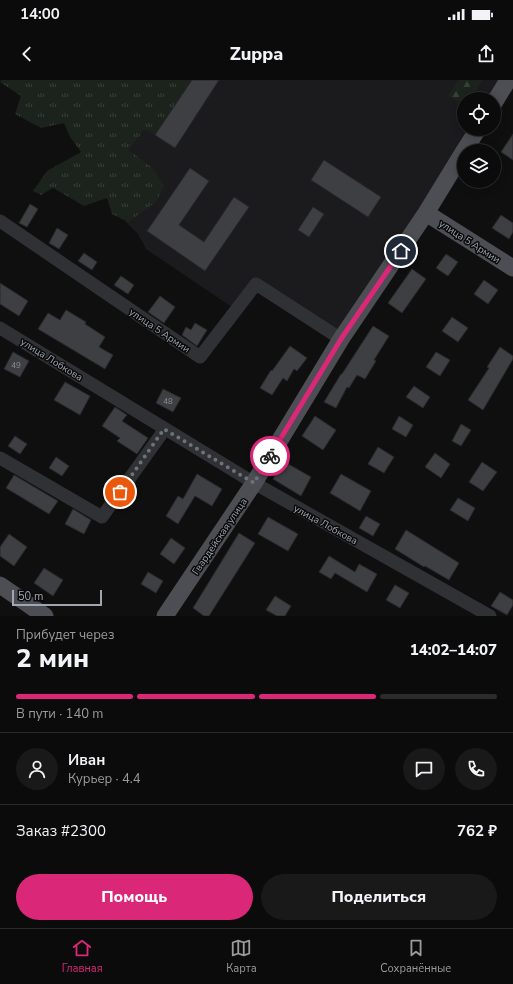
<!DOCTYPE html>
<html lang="ru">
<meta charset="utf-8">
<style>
body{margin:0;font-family:"Nunito Sans",sans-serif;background:#19191a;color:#f1f3f6;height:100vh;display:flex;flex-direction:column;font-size:15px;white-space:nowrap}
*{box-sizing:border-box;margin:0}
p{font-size:13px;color:#9a9b9d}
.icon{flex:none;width:22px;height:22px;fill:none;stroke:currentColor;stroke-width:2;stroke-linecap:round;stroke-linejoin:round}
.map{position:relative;height:536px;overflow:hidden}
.details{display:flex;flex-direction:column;background:#0b0b0c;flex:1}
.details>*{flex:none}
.fabs{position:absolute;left:457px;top:12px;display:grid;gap:8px}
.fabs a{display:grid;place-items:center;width:44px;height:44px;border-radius:50%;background:#0b0b0c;box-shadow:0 2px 10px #0003,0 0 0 1px #2b2b2d;font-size:20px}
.scale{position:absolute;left:12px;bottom:10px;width:90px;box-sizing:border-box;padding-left:4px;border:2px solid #9fa6b1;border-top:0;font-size:11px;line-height:14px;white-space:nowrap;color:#9fa6b1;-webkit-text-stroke:3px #0a0a0b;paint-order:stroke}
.pin{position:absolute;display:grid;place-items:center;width:34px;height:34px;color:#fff;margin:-17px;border:2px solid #fff;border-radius:50%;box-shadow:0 1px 4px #0007}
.courier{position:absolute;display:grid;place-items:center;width:40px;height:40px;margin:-20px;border:3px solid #db2777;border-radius:50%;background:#fff;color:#222;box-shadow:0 1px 5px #0007}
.head em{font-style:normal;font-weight:800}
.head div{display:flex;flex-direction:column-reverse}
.head{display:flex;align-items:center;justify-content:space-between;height:68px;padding:0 16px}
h1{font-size:26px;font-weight:800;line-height:30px}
.bar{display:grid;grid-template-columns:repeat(4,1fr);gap:6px 4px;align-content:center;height:48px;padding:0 16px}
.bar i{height:5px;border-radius:3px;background:#2b2b2d}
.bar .selected{background:#db2777}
.bar p{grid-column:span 4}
.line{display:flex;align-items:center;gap:10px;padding:0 16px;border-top:1px solid #2b2b2d}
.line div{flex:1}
.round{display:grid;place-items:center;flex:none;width:42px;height:42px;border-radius:21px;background:#19191a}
.action{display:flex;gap:8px;margin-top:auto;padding:8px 16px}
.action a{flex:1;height:46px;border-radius:24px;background:#db2777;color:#fff;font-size:16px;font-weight:800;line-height:46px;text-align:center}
.action a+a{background:#19191a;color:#f1f3f6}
.status{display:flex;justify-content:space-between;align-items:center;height:28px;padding:0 20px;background:#0b0b0c;direction:ltr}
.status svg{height:11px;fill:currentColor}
header{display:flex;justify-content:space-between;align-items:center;height:52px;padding:0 16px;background:#0b0b0c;font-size:18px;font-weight:800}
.tabs{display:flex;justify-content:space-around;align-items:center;height:56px;border-top:1px solid #2b2b2d;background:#0b0b0c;font-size:11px;color:#9a9b9d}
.tabs a{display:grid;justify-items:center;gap:2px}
.tabs .selected{color:#db2777}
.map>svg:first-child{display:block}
.built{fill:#1b1b1d}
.forest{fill:url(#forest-firs)}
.park{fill:url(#park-tufts)}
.building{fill:#3e3f43;stroke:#29292c}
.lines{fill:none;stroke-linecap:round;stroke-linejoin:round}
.minor{stroke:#303135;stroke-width:13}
.major{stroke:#4c4e54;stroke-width:17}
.done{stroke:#6d7179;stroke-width:4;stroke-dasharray:0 7.2}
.route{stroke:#db2777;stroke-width:5}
.labels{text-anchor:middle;stroke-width:3;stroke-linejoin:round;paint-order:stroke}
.number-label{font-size:8px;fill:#878c96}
.street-label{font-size:10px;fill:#9fa6b1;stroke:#0a0a0b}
</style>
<div class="status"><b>14:00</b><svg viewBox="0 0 49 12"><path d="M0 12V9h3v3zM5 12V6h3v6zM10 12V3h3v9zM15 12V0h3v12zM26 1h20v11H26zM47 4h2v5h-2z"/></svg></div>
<header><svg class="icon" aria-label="back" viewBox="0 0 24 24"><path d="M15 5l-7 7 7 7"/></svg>Zuppa<svg class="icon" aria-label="share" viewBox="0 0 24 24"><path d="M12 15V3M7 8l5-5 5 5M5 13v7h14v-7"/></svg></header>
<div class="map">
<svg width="513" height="536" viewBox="0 0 513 536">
<defs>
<pattern id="forest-firs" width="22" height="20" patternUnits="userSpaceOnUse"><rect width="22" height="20" fill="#1b231c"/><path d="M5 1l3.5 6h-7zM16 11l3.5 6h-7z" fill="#39403b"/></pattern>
<pattern id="park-tufts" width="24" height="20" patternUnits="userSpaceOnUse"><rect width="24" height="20" fill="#1b231c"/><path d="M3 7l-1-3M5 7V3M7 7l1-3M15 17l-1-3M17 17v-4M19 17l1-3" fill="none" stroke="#39403b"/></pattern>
</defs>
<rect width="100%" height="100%" fill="#0f0f10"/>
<!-- built -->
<path class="built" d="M192,0H508L494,19H464V49H478L341,259L256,204L236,230L146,169L138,154L125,141L156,122L153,88L129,70L144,50L156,55Z"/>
<!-- forest -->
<path class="forest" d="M458,0H482L471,19H464V25L448,16Z"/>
<!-- park -->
<path class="park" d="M1,0H192L155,55L144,50L129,70L153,88L164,106L156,122L128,142L112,134L107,118L84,126L53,108L41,115L33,111L47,91L81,72L70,57L64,43L41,48L15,34L21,16L0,2Z"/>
<!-- building -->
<path class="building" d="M192,0H219L175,68L155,55Z
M513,54V80L501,72Z
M324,80L381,117L368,137L311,100Z
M190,88L209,101L179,145L204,162L234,117L249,127L205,191L147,151Z
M30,124L38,129L27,147L19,143Z
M313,127L324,134L309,157L298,150Z
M501,135L513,143V152L509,159L492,148Z
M57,148L68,155L59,169L49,163Z
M84,173L97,182L92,190L78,181Z
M446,174L458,182L448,196L436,188Z
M412,189L426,199L402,233L388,223Z
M121,196L134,205L128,214L114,205Z
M484,200L498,210L488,224L474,214Z
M0,203L28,221L19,236L0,224Z
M160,216L175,227L164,243L148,232Z
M66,230L86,242L85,244L105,257L99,267L113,275L105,289L38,249L48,233L60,240Z
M452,237L468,248L458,262L442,251Z
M195,243L207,250L197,266L182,255L186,247L191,250Z
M373,246L389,256L374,280L376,281L365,299L357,295L349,308L347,307L336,328L324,322L341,294H342Z
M290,266L307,278L297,291L294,289L287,301L283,298L272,315L260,308L271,290L272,291Z
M500,267L513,276V279L483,330L468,320L489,288L487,287Z
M13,272L29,281L20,297L4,289Z
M436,272L450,280L440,296L426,287Z
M65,302L90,316L80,335L54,320Z
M414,306L430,317L423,328L406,317Z
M163,309L181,318L173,332L156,323Z
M115,327L127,335L122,341L148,358L137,374L117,361L120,358L102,346Z
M315,336L336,350L323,370L302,356Z
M399,336L413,345L406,357L392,349Z
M461,344L471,350L461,366L452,361Z
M15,356L27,364L20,374L8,366Z
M378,367L394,377L384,393L368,384Z
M435,373L450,384L441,398L425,387Z
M56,377L69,386L62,396L49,388Z
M283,381L311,397L301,416L273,399Z
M482,382L497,392L483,411L469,402Z
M197,394L222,409L212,426L195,416L178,444L166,436L178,416L183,419Z
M341,394L371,411L360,431L330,413Z
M14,395L58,421L49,434L6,408Z
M458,418L475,428L468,441L450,430Z
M73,429L91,440L84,454L65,444Z
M366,436L380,444L373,456L359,448Z
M268,437L298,454L288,471L258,454Z
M406,450L459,483L449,500L425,486L424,487L395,469Z
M239,453L255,463L209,536H204L193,528Z
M9,454L27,467L14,486L0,476V467Z
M171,458L185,468L174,484L160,474Z
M329,476L355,492L359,484L377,494L367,512L335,493L331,499L319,492Z
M44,488L63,500L53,516L34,503Z
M148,492L163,501L156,513L141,504Z
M395,505L409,513L400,528L386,520Z
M500,512L513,520V525L507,535L491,526Z
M275,516L291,526L285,536H277L266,530Z"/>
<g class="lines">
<!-- minor -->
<path class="minor" d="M0,141L200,277L256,204L341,259
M0,248L254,403L490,536
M0,378L102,437L165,349"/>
<!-- major -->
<path class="major" d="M494,23L508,0
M464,71L478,49
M426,133L513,188
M0,505L45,536
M165,536L254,403L341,259L426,133L464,71"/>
</g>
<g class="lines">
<!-- done -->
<path class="done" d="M120,412L164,349L254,403L270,376"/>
<!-- route -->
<path class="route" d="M270,376L341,259L401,171"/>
</g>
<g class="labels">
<!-- number labels -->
<g class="number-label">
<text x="16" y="288">49</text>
<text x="168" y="324">48</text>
</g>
<!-- street labels -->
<g class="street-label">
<text transform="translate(470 161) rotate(33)" y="4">улица 5 Армии</text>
<text transform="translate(160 250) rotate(34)" y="4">улица 5 Армии</text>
<text transform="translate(52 279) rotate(32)" y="4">улица Лобкова</text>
<text transform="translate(326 444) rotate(29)" y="4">улица Лобкова</text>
<text transform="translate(219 456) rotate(-56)" y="4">Гвардейская улица</text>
</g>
</g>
</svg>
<div class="fabs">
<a><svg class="icon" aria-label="locate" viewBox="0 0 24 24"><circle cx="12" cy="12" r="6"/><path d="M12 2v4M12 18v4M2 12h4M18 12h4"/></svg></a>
<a><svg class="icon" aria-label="layers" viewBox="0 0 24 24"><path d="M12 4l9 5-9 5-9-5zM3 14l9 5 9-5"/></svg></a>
</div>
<div class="scale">50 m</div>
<div class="pin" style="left:120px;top:412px;background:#ea580c"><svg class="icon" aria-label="bag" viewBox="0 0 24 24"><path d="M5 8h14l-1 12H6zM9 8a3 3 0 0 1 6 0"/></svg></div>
<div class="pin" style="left:401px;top:171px;background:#1f2937"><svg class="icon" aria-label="home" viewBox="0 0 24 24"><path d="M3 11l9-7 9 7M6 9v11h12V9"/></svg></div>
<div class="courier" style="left:270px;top:376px"><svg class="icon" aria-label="bike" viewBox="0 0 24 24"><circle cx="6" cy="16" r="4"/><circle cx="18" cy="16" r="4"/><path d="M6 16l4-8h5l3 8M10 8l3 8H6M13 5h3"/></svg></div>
</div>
<section class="details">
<div class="head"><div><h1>2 мин</h1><p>Прибудет через</p></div><em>14:02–14:07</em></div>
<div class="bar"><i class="selected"></i><i class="selected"></i><i class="selected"></i><i></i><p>В пути · 140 m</p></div>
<div class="line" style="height:72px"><a class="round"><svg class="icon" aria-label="person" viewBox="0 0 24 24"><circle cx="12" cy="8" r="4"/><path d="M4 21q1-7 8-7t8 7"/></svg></a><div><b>Иван</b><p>Курьер · 4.4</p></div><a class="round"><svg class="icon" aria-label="chat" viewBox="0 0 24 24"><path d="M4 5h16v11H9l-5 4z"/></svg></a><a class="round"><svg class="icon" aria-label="phone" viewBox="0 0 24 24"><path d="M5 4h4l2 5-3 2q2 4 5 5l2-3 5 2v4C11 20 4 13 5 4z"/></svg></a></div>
<div class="line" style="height:52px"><div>Заказ #2300</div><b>762 ₽</b></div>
<div class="action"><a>Помощь</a><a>Поделиться</a></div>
</section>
<nav class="tabs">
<a class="selected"><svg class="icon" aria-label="home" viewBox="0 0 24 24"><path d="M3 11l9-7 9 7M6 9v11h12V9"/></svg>Главная</a>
<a><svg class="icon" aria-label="map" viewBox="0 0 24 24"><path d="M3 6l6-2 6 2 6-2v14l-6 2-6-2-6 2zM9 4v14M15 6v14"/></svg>Карта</a>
<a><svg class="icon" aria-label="saved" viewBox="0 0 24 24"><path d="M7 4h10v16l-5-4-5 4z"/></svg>Сохранённые</a>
</nav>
